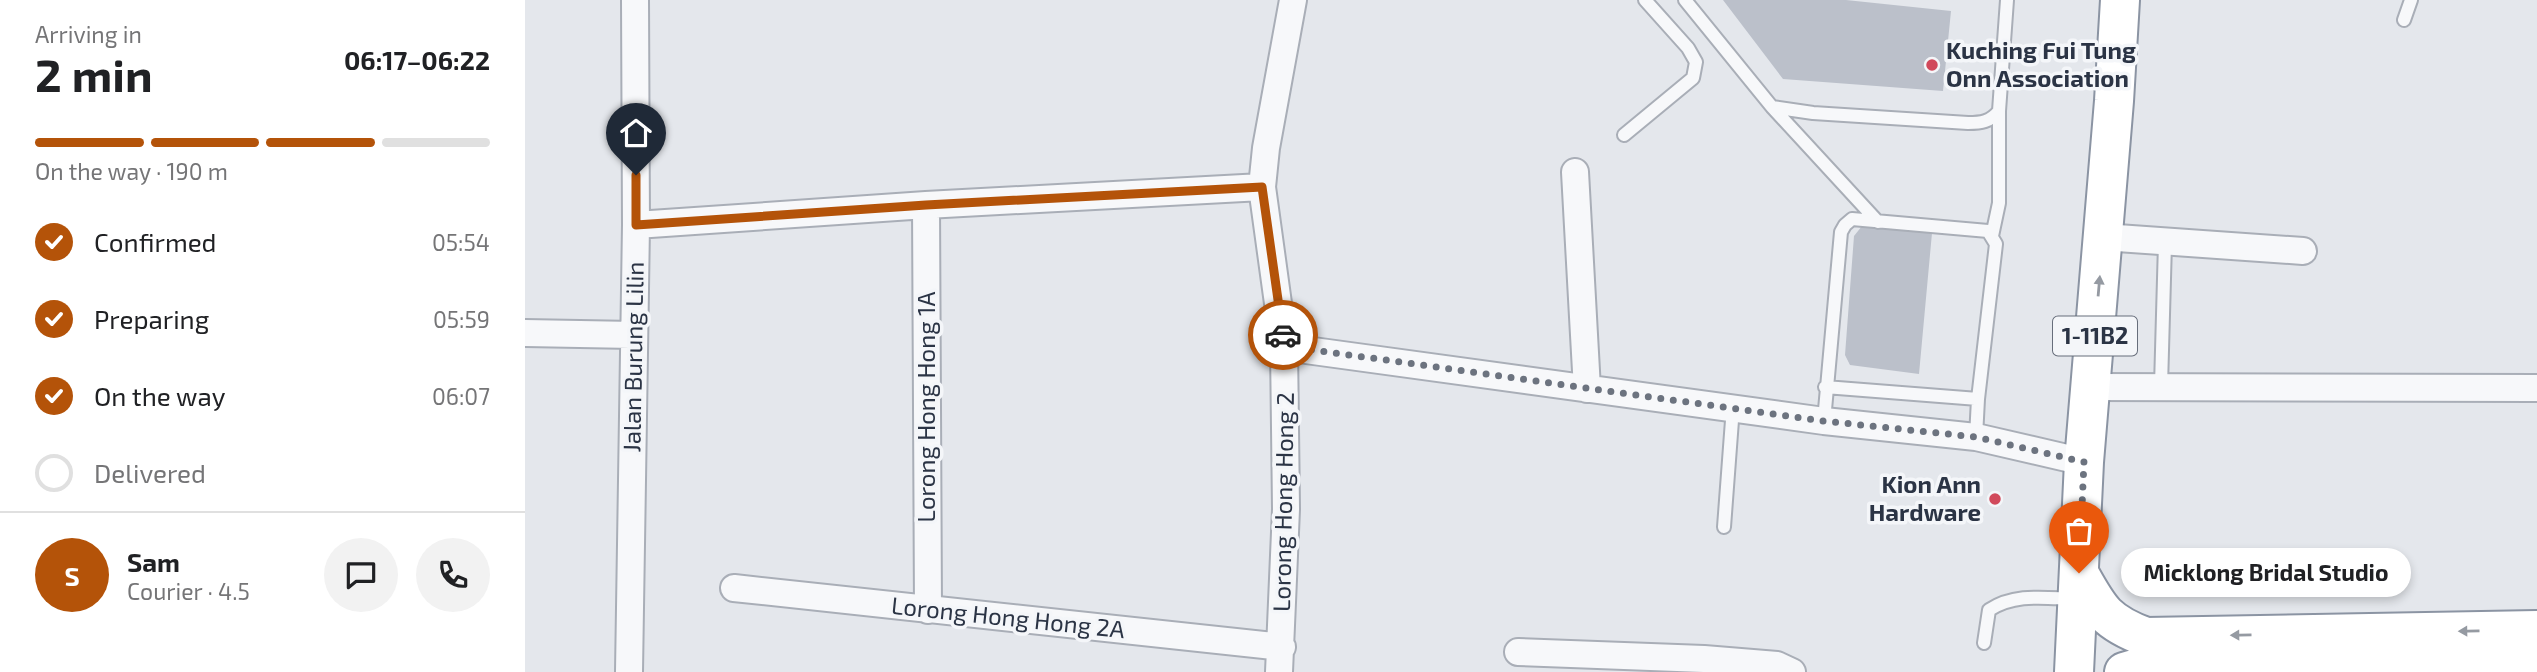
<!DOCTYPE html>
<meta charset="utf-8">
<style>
body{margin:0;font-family:"Exo 2",sans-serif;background:#f2f2f2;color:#202124;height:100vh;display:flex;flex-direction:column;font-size:26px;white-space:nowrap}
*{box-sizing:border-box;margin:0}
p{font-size:23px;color:#757577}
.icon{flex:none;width:38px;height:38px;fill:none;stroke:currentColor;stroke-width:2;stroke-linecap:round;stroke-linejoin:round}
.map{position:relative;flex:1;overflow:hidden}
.drawer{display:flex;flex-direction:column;background:#fff;width:525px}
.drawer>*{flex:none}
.pin{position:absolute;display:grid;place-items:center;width:60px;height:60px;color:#fff;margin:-72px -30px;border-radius:50% 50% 50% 0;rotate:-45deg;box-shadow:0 0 7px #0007}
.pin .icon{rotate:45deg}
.courier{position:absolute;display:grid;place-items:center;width:70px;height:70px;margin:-35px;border:5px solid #b45309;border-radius:50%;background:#fff;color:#222;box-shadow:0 2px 9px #0007}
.bubble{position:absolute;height:49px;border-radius:24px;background:#fff;box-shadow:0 4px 10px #0003;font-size:23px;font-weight:700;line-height:49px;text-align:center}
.overview em{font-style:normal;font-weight:700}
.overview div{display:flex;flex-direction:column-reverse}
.overview{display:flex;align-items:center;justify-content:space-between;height:119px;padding:0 35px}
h1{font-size:46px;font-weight:700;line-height:52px}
.bar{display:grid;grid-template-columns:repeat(4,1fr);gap:10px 7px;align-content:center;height:84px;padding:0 35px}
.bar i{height:9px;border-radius:5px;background:#e0e0e0}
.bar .current{background:#b45309}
.bar p{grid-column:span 4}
.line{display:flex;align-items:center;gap:18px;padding:0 35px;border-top:2px solid #e0e0e0}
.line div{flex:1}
.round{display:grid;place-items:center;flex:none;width:74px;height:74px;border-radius:37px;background:#f2f2f2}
ol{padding:0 35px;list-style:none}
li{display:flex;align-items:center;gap:21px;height:77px}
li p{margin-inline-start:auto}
li .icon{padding:7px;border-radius:50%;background:#b45309;color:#fff;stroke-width:4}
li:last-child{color:#757577}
li i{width:38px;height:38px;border:4px solid #e0e0e0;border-radius:50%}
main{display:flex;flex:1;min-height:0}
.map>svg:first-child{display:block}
.building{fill:#bbc0ca}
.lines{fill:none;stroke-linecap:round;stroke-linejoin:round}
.service-casing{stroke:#a9aeb7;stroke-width:16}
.minor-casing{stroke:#a9aeb7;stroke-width:30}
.trunk-casing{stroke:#8b94a3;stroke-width:42}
.service{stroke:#f7f8fa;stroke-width:12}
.minor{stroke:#f7f8fa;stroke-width:26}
.trunk{stroke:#fff;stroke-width:38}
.oneway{fill:#959aa2}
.done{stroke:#6c737f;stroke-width:7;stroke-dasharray:0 12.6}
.route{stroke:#b45309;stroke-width:9}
.poi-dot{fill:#d1495b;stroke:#f4f6f9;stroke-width:2.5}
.labels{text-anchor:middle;stroke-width:7;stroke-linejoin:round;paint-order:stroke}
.shield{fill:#f4f6f9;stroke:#676e7b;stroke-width:2}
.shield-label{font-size:23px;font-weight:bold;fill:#2b3445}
.poi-label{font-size:24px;font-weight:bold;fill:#2b3445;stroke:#f4f6f9;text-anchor:start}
.street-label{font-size:24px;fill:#2b3445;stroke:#f4f6f9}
</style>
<main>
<section class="drawer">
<div class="overview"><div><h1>2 min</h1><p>Arriving in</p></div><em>06:17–06:22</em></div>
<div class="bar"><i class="current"></i><i class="current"></i><i class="current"></i><i></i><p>On the way · 190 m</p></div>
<ol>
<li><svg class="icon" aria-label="check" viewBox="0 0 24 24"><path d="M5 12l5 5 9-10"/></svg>Confirmed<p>05:54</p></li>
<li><svg class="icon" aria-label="check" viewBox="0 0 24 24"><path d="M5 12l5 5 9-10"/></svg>Preparing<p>05:59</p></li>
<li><svg class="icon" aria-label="check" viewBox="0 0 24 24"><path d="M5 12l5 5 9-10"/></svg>On the way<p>06:07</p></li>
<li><i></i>Delivered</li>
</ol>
<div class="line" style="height:126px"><b class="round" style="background:#b45309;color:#fff">S</b><div><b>Sam</b><p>Courier · 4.5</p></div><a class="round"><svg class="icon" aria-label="chat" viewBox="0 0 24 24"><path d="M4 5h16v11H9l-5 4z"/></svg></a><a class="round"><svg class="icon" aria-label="phone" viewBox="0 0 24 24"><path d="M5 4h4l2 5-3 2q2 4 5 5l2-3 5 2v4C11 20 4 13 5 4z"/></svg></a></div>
</section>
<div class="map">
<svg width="2012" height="672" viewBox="0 0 2012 672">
<rect width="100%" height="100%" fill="#e4e7ec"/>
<!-- building -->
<path class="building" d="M1198,0H1321L1426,11L1418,91L1258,79Z
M1337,226L1407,233L1394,374L1325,365L1320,355L1329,236Z"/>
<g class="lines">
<defs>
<path id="service" d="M1160,0L1247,107L1288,113L1443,123C1456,123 1465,122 1474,111
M1879,20L1886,0
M1247,107L1353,222
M1099,135L1168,78L1171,62L1163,48L1120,0
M1467,236L1474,203V111L1482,0
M1636,386L1640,243
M1300,387L1453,399
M1299,421L1316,232L1320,225L1327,219L1463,231L1471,244L1453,399L1451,437
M1199,527L1208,407
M1459,643L1464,610C1490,593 1519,598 1549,599"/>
<path id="minor" d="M1050,172L1062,389
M401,205L403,610
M111,225L401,205L737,187
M1578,237L1778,251
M0,333L109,335
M759,347L1299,421L1451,437L1559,462
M1566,387L2012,388
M209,588L757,647
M993,652L1179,659L1252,665L1267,672
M104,672L111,225L110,0
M754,672L761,509L759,347L737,187L741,148L768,0"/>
<path id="trunk" d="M1554,573C1574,609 1580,622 1621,637L2012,630
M1549,672L1559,462L1589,101L1595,0
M1599,672L1633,662H2012"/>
</defs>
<!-- service casing -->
<use href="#service" class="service-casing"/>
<!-- minor casing -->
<use href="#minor" class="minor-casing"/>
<!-- trunk casing -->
<use href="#trunk" class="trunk-casing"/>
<!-- service -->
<use href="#service" class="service"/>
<!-- minor -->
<use href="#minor" class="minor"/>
<!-- trunk -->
<use href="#trunk" class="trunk"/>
</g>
<!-- one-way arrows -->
<defs><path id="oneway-solid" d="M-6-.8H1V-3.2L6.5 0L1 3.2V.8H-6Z" transform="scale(1.75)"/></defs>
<g class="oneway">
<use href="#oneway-solid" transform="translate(1574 286) rotate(-85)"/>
<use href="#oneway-solid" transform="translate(1944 631) rotate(179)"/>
<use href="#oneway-solid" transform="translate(1716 635) rotate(179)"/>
</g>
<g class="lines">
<!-- done -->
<path class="done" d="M758,335L760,346L1298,421L1451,437L1559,462L1554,573"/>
<!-- route -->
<path class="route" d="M111,175V225L401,205L737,187L758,335"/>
</g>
<!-- markers -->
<g class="poi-dot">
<circle cx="1407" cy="65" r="7"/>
<circle cx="1470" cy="499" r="7"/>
</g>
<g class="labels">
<!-- shield labels -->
<rect class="shield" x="1528" y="316.5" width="84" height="39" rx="5"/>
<g class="shield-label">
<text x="1570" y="344">1-11B2</text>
</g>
<!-- poi labels -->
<g class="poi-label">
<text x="1421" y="59">Kuching Fui Tung<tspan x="1421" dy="28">Onn Association</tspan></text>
<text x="1456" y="493" text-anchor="end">Kion Ann<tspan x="1456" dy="28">Hardware</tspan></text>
</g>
<!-- street labels -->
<g class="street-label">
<text transform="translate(109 357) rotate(-89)" y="8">Jalan Burung Lilin</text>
<text transform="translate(402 407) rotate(-90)" y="8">Lorong Hong Hong 1A</text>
<text transform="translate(759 502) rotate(-89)" y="8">Lorong Hong Hong 2</text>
<text transform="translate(483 618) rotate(6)" y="8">Lorong Hong Hong 2A</text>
</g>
</g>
</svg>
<div class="pin" style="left:1554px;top:573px;background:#ea580c"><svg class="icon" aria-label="bag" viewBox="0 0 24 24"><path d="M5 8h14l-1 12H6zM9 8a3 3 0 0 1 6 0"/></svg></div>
<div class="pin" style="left:111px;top:175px;background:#1f2937"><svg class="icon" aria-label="home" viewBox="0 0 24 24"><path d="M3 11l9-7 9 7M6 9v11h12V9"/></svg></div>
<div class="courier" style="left:758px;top:335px"><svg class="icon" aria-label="car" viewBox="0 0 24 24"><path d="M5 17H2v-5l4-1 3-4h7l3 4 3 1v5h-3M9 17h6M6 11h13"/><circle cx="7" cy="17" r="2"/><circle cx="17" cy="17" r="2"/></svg></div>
<div class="bubble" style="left:1596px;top:548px;width:290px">Micklong Bridal Studio</div>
</div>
</main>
